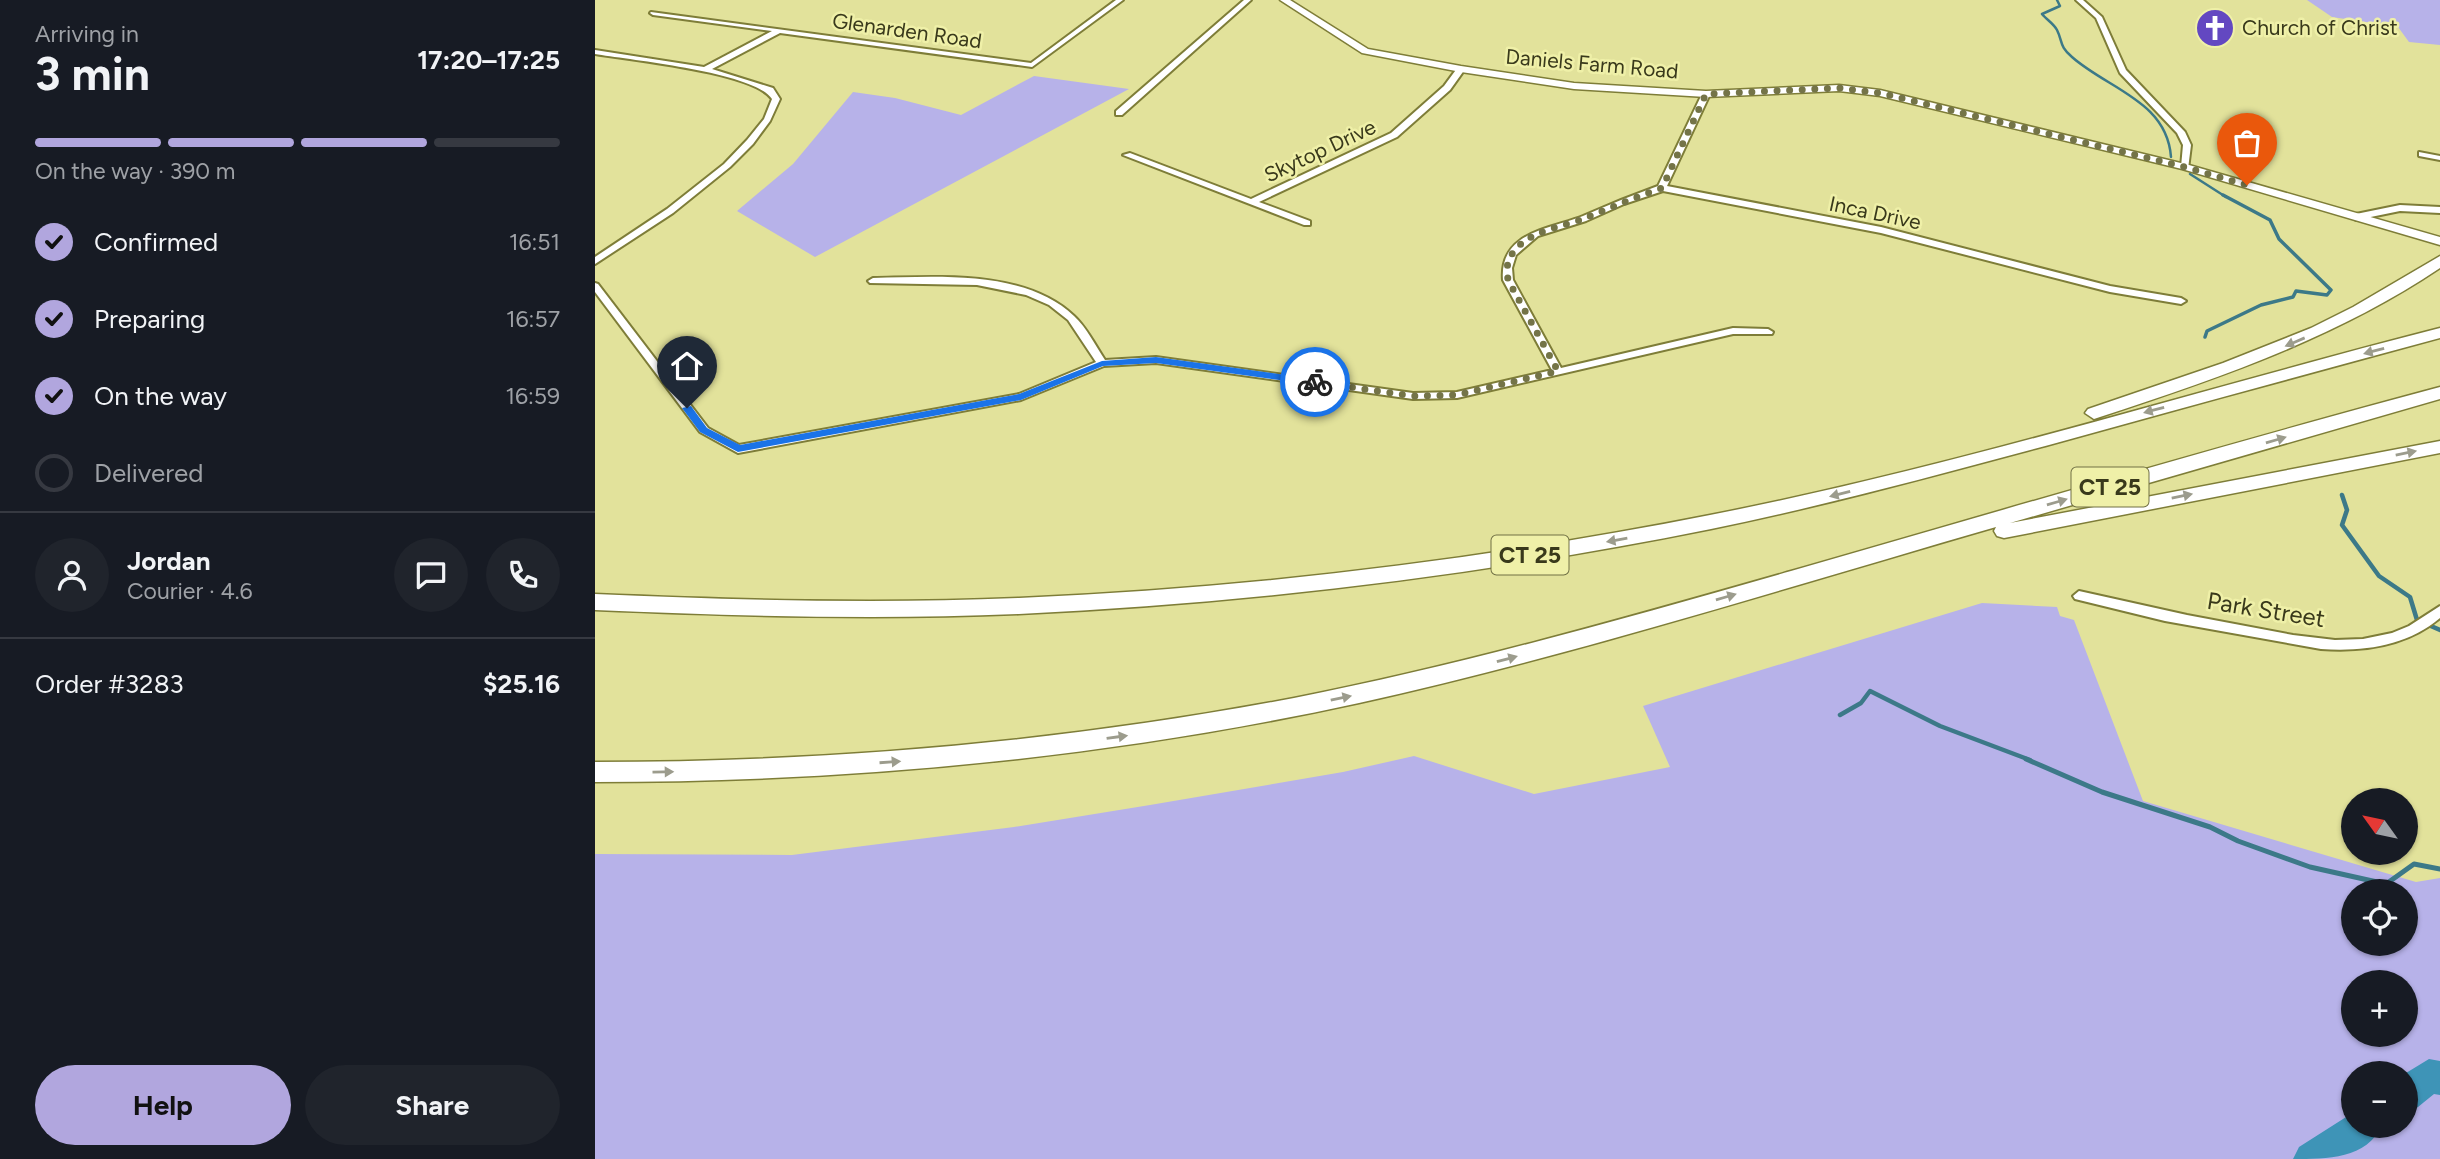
<!DOCTYPE html>
<meta charset="utf-8">
<style>
body{margin:0;font-family:Figtree,sans-serif;background:#20242c;color:#f1f3f6;height:100vh;display:flex;flex-direction:column;font-size:26px;white-space:nowrap}
*{box-sizing:border-box;margin:0}
p{font-size:23px;color:#9ea1a6}
.icon{flex:none;width:38px;height:38px;fill:none;stroke:currentColor;stroke-width:2;stroke-linecap:round;stroke-linejoin:round}
.map{position:relative;flex:1;overflow:hidden}
.side{display:flex;flex-direction:column;background:#171b24;width:595px}
.side>*{flex:none}
.needle{width:46px;rotate:303deg}
.tools{position:absolute;left:1746px;top:788px;display:grid;gap:14px}
.tools a{display:grid;place-items:center;width:77px;height:77px;border-radius:50%;background:#171b24;box-shadow:0 2px 5px #0004;font-size:35px}
.pin{position:absolute;display:grid;place-items:center;width:60px;height:60px;color:#fff;margin:-72px -30px;border-radius:50% 50% 50% 0;rotate:-45deg;box-shadow:0 0 7px #0007}
.pin .icon{rotate:45deg}
.courier{position:absolute;display:grid;place-items:center;width:70px;height:70px;margin:-35px;border:5px solid #1a73e8;border-radius:50%;background:#fff;color:#222;box-shadow:0 2px 9px #0007}
.summary em{font-style:normal;font-weight:700}
.summary div{display:flex;flex-direction:column-reverse}
.summary{display:flex;align-items:center;justify-content:space-between;height:119px;padding:0 35px}
h1{font-size:46px;font-weight:700;line-height:52px}
.bar{display:grid;grid-template-columns:repeat(4,1fr);gap:10px 7px;align-content:center;height:84px;padding:0 35px}
.bar i{height:9px;border-radius:5px;background:#363941}
.bar .selected{background:#b1a6de}
.bar p{grid-column:span 4}
.line{display:flex;align-items:center;gap:18px;padding:0 35px;border-top:2px solid #363941}
.line div{flex:1}
.round{display:grid;place-items:center;flex:none;width:74px;height:74px;border-radius:37px;background:#20242c}
ol{padding:0 35px;list-style:none}
li{display:flex;align-items:center;gap:21px;height:77px}
li p{margin-inline-start:auto}
li .icon{padding:7px;border-radius:50%;background:#b1a6de;color:#111;stroke-width:4}
li:last-child{color:#9ea1a6}
li i{width:38px;height:38px;border:4px solid #363941;border-radius:50%}
.action{display:flex;gap:14px;margin-top:auto;padding:14px 35px}
.action a{flex:1;height:80px;border-radius:42px;background:#b1a6de;color:#111;font-size:28px;font-weight:700;line-height:80px;text-align:center}
.action a+a{background:#20242c;color:#f1f3f6}
main{display:flex;flex:1;min-height:0}
.map>svg:first-child{display:block}
.green{fill:#b7b2e9;fill-rule:evenodd}
.lines{fill:none;stroke-linecap:round;stroke-linejoin:round}
.stream-far3{stroke:#3c7988;stroke-width:2.5}
.stream-far2{stroke:#3c7988;stroke-width:3.5}
.stream-far1{stroke:#3c7988;stroke-width:4.5}
.stream{stroke:#3c7988;stroke-width:5}
.river{fill:#3e94b7;fill-rule:evenodd}
.minor-casing{stroke:#7e7d38;stroke-width:4}
.secondary-casing{stroke:#7e7d38;stroke-width:3}
.motorway-casing{stroke:#7e7d38;stroke-width:3}
.minor{fill:#fff;fill-rule:evenodd}
.secondary{fill:#fff;fill-rule:evenodd}
.motorway{fill:#fff;fill-rule:evenodd}
.oneway{fill:#9c9c8d}
.route{fill:#1a73e8}
.done{stroke:#747448;stroke-width:7;stroke-dasharray:0 12.6}
.labels{text-anchor:middle;stroke-width:5;stroke-linejoin:round;paint-order:stroke}
.far-poi-label{font-size:21px;fill:#39391b;stroke:#eff0a8;text-anchor:start}
.far-street-label{font-size:21px;fill:#39391b;stroke:#eff0a8}
.shield{fill:#eff0a8;stroke:#707045;stroke-width:2}
.shield-label{font-size:23px;font-weight:bold;fill:#39391b}
.street-label{font-size:24px;fill:#39391b;stroke:#eff0a8}
</style>
<main>
<section class="side">
<div class="summary"><div><h1>3 min</h1><p>Arriving in</p></div><em>17:20–17:25</em></div>
<div class="bar"><i class="selected"></i><i class="selected"></i><i class="selected"></i><i></i><p>On the way · 390 m</p></div>
<ol>
<li><svg class="icon" aria-label="check" viewBox="0 0 24 24"><path d="M5 12l5 5 9-10"/></svg>Confirmed<p>16:51</p></li>
<li><svg class="icon" aria-label="check" viewBox="0 0 24 24"><path d="M5 12l5 5 9-10"/></svg>Preparing<p>16:57</p></li>
<li><svg class="icon" aria-label="check" viewBox="0 0 24 24"><path d="M5 12l5 5 9-10"/></svg>On the way<p>16:59</p></li>
<li><i></i>Delivered</li>
</ol>
<div class="line" style="height:126px"><a class="round"><svg class="icon" aria-label="person" viewBox="0 0 24 24"><circle cx="12" cy="8" r="4"/><path d="M4 21q1-7 8-7t8 7"/></svg></a><div><b>Jordan</b><p>Courier · 4.6</p></div><a class="round"><svg class="icon" aria-label="chat" viewBox="0 0 24 24"><path d="M4 5h16v11H9l-5 4z"/></svg></a><a class="round"><svg class="icon" aria-label="phone" viewBox="0 0 24 24"><path d="M5 4h4l2 5-3 2q2 4 5 5l2-3 5 2v4C11 20 4 13 5 4z"/></svg></a></div>
<div class="line" style="height:91px"><div>Order #3283</div><b>$25.16</b></div>
<div class="action"><a>Help</a><a>Share</a></div>
</section>
<div class="map">
<svg width="1845" height="1159" viewBox="0 0 1845 1159">
<rect width="100%" height="100%" fill="#e2e29b"/>
<!-- green -->
<path class="green" d="M1712,0H1845V45L1814,42L1803,27L1737,17Z
M439,76L534,89L220,257L142,211L198,164L258,92L300,98L366,115Z
M1387,603L1462,607L1465,616L1479,620L1548,801L1821,882L1845,878V1159H0V854L197,855L419,827L555,805L748,772L819,756L939,794L1075,767L1048,706ZM1759,891H1811V943H1759ZM1759,982H1811V1034H1759ZM1759,1073H1811V1125H1759Z"/>
<g class="lines">
<!-- stream-far3 -->
<path class="stream-far3" d="M1462,0L1465,6L1447,14C1451,19 1459,24 1462,30C1468,42 1464,46 1477,57C1513,89 1572,101 1576,157
M1595,174L1631,197"/>
<!-- stream-far2 -->
<path class="stream-far2" d="M1610,337L1612,331L1666,305L1698,297L1701,291L1732,295L1736,290L1684,239L1675,220L1628,195"/>
<!-- stream-far1 -->
<path class="stream-far1" d="M1747,495L1752,510L1747,525L1784,576L1815,597L1822,620L1845,630
M1245,715L1266,703L1275,691L1345,726L1435,760"/>
<!-- stream -->
<path class="stream" d="M1431,759L1507,792L1615,827L1643,841L1715,867L1791,884L1819,864L1845,869"/>
<!-- river -->
<path class="river" d="M1834,1059L1845,1061V1095L1839,1094L1823,1107L1811,1112V1073Z
M1759,1112V1125H1787C1772,1159 1732,1159 1698,1159L1704,1147Z"/>
<defs>
<path id="minor" d="M521,0H528L437,67L185,33L117,69L178,88L185,99L175,121L158,144L135,167L78,213L0,264V257L72,209L129,164L152,140L169,119L177,99C159,72 35,60 0,54V50L109,67L177,31L58,15L55,13L56,12L436,63Z
M649,0H656L527,115H521V111Z
M1481,0H1488L1507,17L1531,70L1590,132L1596,145L1593,169L1586,167L1588,145L1582,133L1525,73L1501,18Z
M863,67L870,69L855,90L802,137L664,202L715,221V225H709L528,155L535,153L656,199L796,133L849,86Z
M1108,92L1115,94L1072,186L1286,227L1515,286L1586,298L1591,301L1586,304L1515,292L1286,233L1068,191L1029,204L991,221L943,236L921,255L917,268L918,280L966,368L1138,328L1173,329L1178,332L1177,334H1138L862,398L818,399L561,363L509,366L426,400L143,453L105,432L0,292V283L3,284L113,428L144,445L424,394L501,362L473,320L454,305L431,295L382,285L275,283L273,281L278,278C341,277 430,269 479,316C492,328 500,345 510,360L561,357L818,393L862,392L957,370L908,280C904,232 955,229 988,216C1013,205 1038,195 1063,186Z
M1824,152L1845,156V160L1824,156Z
M1805,205L1845,207V213L1805,211L1761,220L1757,217L1761,214Z
M1484,591L1592,615L1698,635L1740,640L1768,639L1797,633L1814,626L1845,606V618C1812,646 1768,652 1726,649L1570,621L1480,599L1478,596Z"/>
<path id="secondary" d="M685,0H695L773,49L866,66L979,83L1111,91L1244,85L1285,90L1594,165L1845,237V245L1587,169L1285,96L1244,91L1111,97L979,89L866,72L767,53Z"/>
<path id="motorway" d="M1845,256V268C1741,338 1624,378 1505,417L1499,419L1490,413L1493,409L1628,363L1716,328L1758,307Z
M1845,328V338C1715,373 1584,409 1454,445C1342,475 1229,506 1116,529C887,575 657,603 424,614C283,620 141,616 0,610V594C141,600 282,604 424,598C656,588 887,560 1115,515C1361,467 1602,390 1845,328Z
M1845,387V399L1415,523L1845,441V453L1409,538L1402,536L1399,531L1401,527C1190,588 979,655 764,703C512,758 257,782 0,782V762C235,762 468,742 699,698C867,665 1031,618 1196,571C1412,509 1628,445 1845,387Z"/>
</defs>
<!-- minor casing -->
<use href="#minor" class="minor-casing"/>
<!-- secondary casing -->
<use href="#secondary" class="secondary-casing"/>
<!-- motorway casing -->
<use href="#motorway" class="motorway-casing"/>
<!-- minor -->
<use href="#minor" class="minor"/>
<!-- secondary -->
<use href="#secondary" class="secondary"/>
<!-- motorway -->
<use href="#motorway" class="motorway"/>
</g>
<!-- one-way arrows -->
<defs><path id="oneway-solid" d="M-6-.8H1V-3.2L6.5 0L1 3.2V.8H-6Z" transform="scale(1.75)"/></defs>
<g class="oneway">
<use href="#oneway-solid" transform="translate(1700 342) rotate(157)"/>
<use href="#oneway-solid" transform="translate(1779 351) rotate(165)"/>
<use href="#oneway-solid" transform="translate(1559 410) rotate(165)"/>
<use href="#oneway-solid" transform="translate(1681 440) rotate(-16)"/>
<use href="#oneway-solid" transform="translate(1811 453) rotate(-11)"/>
<use href="#oneway-solid" transform="translate(1245 494) rotate(166)"/>
<use href="#oneway-solid" transform="translate(1587 496) rotate(-11)"/>
<use href="#oneway-solid" transform="translate(1462 502) rotate(-16)"/>
<use href="#oneway-solid" transform="translate(1022 540) rotate(170)"/>
<use href="#oneway-solid" transform="translate(1131 597) rotate(-16)"/>
<use href="#oneway-solid" transform="translate(912 659) rotate(-15)"/>
<use href="#oneway-solid" transform="translate(746 698) rotate(-12)"/>
<use href="#oneway-solid" transform="translate(522 737) rotate(-8)"/>
<use href="#oneway-solid" transform="translate(295 762) rotate(-4)"/>
<use href="#oneway-solid" transform="translate(68 772) rotate(-1)"/>
</g>
<!-- route -->
<path class="route" d="M561,357L720,379L725,382L720,385L561,363L508,366L426,400L143,452L105,432L87,408L96,406L112,428L145,445L424,394L507,361Z"/>
<g class="lines">
<!-- done -->
<path class="done" d="M720,382L818,396L862,395L963,371L913,280C912,272 911,261 917,254C933,230 966,228 990,218C1016,208 1040,197 1067,188L1111,94L1244,88L1285,93L1590,167L1652,185"/>
</g>
<!-- icons -->
<defs>
<symbol id="church-disc" viewBox="-11 -11 22 22"><circle r="9.5" fill="#6348c1" stroke="#eff0a8"/><path d="M-1.2-6h2.4v3.5h3.3v2.4h-3.3V6h-2.4V-.1h-3.3v-2.4h3.3Z" fill="#fff"/></symbol>
</defs>
<g fill-rule="evenodd">
<use href="#church-disc" x="1598" y="6" width="44" height="44"/>
</g>
<g class="labels">
<!-- far-poi labels -->
<g class="far-poi-label">
<text x="1647" y="35">Church of Christ</text>
</g>
<!-- far-street labels -->
<g class="far-street-label">
<text transform="translate(312 31) rotate(8)" y="7">Glenarden Road</text>
<text transform="translate(997 64) rotate(5)" y="7">Daniels Farm Road</text>
<text transform="translate(725 151) rotate(-25)" y="7">Skytop Drive</text>
<text transform="translate(1280 213) rotate(12)" y="7">Inca Drive</text>
</g>
<!-- shield labels -->
<g class="shield">
<rect x="1476.5" y="467.5" width="77" height="39" rx="5"/>
<rect x="896.5" y="535.5" width="77" height="39" rx="5"/>
</g>
<g class="shield-label">
<text x="1515" y="495">CT 25</text>
<text x="935" y="563">CT 25</text>
</g>
<!-- street labels -->
<g class="street-label">
<text transform="translate(1671 610) rotate(9)" y="8">Park Street</text>
</g>
</g>
</svg>
<div class="tools">
<a><svg class="needle" viewBox="-14 -14 28 28"><path d="M0-13l5 13h-10z" fill="#e53935"/><path d="M0 13l5-13h-10z" fill="#9ea1a6"/></svg></a>
<a><svg class="icon" aria-label="locate" viewBox="0 0 24 24"><circle cx="12" cy="12" r="6"/><path d="M12 2v4M12 18v4M2 12h4M18 12h4"/></svg></a>
<a>+</a>
<a>−</a>
</div>
<div class="pin" style="left:1652px;top:185px;background:#ea580c"><svg class="icon" aria-label="bag" viewBox="0 0 24 24"><path d="M5 8h14l-1 12H6zM9 8a3 3 0 0 1 6 0"/></svg></div>
<div class="pin" style="left:92px;top:408px;background:#1f2937"><svg class="icon" aria-label="home" viewBox="0 0 24 24"><path d="M3 11l9-7 9 7M6 9v11h12V9"/></svg></div>
<div class="courier" style="left:720px;top:382px"><svg class="icon" aria-label="bike" viewBox="0 0 24 24"><circle cx="6" cy="16" r="4"/><circle cx="18" cy="16" r="4"/><path d="M6 16l4-8h5l3 8M10 8l3 8H6M13 5h3"/></svg></div>
</div>
</main>
